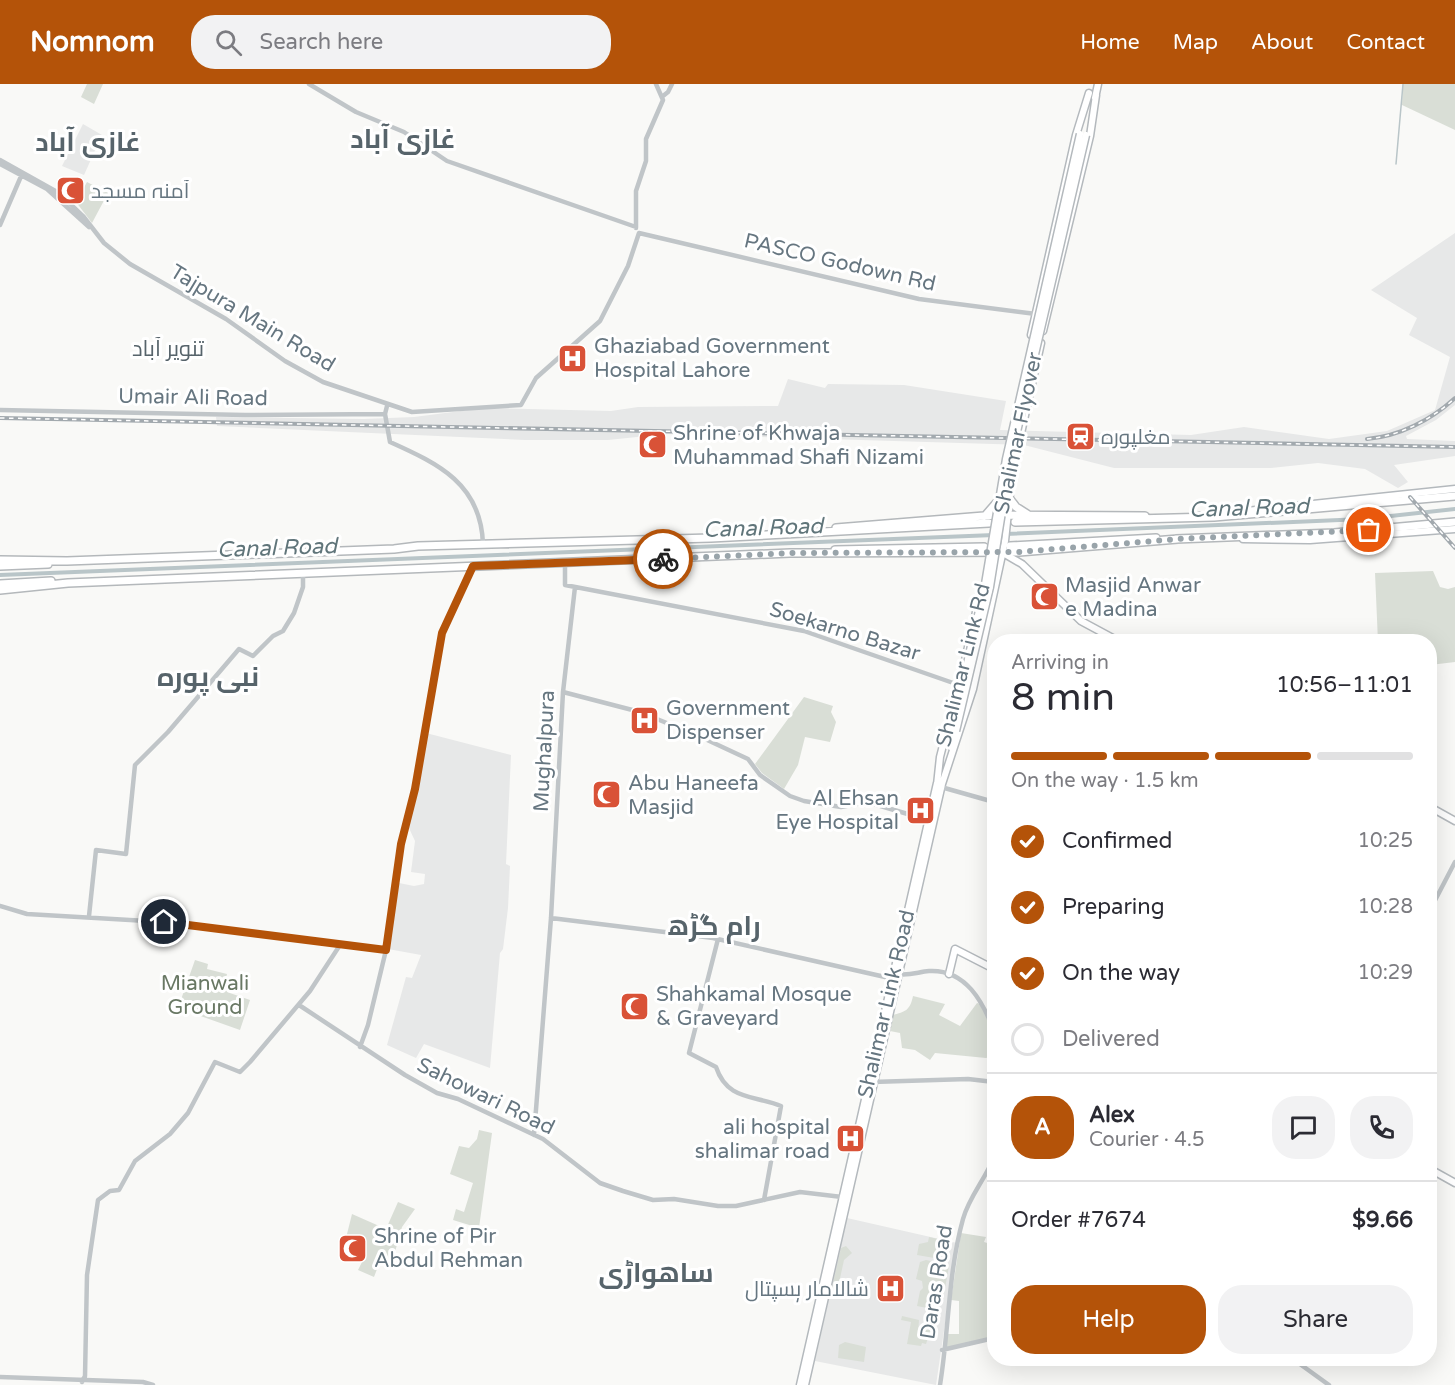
<!DOCTYPE html>
<meta charset="utf-8">
<style>
body{margin:0;font-family:"Varela Round",Cairo,sans-serif;background:#f2f2f3;color:#2b2b33;height:100vh;display:flex;flex-direction:column;font-size:22px;white-space:nowrap}
*{box-sizing:border-box;margin:0}
p{font-size:20px;color:#7c7c81}
.icon{flex:none;width:33px;height:33px;fill:none;stroke:currentColor;stroke-width:2;stroke-linecap:round;stroke-linejoin:round}
.map{position:relative;flex:1;overflow:hidden}
.drawer{position:absolute;left:987px;top:550px;width:450px;height:732px;display:flex;flex-direction:column;background:#fff;border-radius:24px;box-shadow:0 6px 24px #0002}
.drawer>*{flex:none}
.pin{position:absolute;display:grid;place-items:center;width:51px;height:51px;color:#fff;margin:-26px;border:3px solid #fff;border-radius:50%;box-shadow:0 2px 6px #0007}
.courier{position:absolute;display:grid;place-items:center;width:60px;height:60px;margin:-30px;border:4px solid #b45309;border-radius:50%;background:#fff;color:#222;box-shadow:0 2px 8px #0007}
.summary em{font-style:normal;font-weight:600}
.summary div{display:flex;flex-direction:column-reverse}
.summary{display:flex;align-items:center;justify-content:space-between;height:102px;padding:0 24px}
h1{font-size:39px;font-weight:600;line-height:45px}
.bar{display:grid;grid-template-columns:repeat(4,1fr);gap:9px 6px;align-content:center;height:72px;padding:0 24px}
.bar i{height:8px;border-radius:4px;background:#e1e1e2}
.bar .current{background:#b45309}
.bar p{grid-column:span 4}
.line{display:flex;align-items:center;gap:15px;padding:0 24px;border-top:2px solid #e1e1e2}
.line div{flex:1}
.round{display:grid;place-items:center;flex:none;width:63px;height:63px;border-radius:24px;background:#f2f2f3}
ol{padding:0 24px;list-style:none}
li{display:flex;align-items:center;gap:18px;height:66px}
li p{margin-inline-start:auto}
li .icon{padding:6px;border-radius:50%;background:#b45309;color:#fff;stroke-width:4}
li:last-child{color:#7c7c81}
li i{width:33px;height:33px;border:3px solid #e1e1e2;border-radius:50%}
.cta{display:flex;gap:12px;margin-top:auto;padding:12px 24px}
.cta a{flex:1;height:69px;border-radius:24px;background:#b45309;color:#fff;font-size:24px;font-weight:600;line-height:69px;text-align:center}
.cta a+a{background:#f2f2f3;color:#2b2b33}
header{display:flex;align-items:center;gap:36px;box-sizing:border-box;height:84px;padding:0 30px;background:#b45309;color:#fff}
header strong{font-size:28px}
nav{display:flex;gap:33px;margin-inline-start:auto;font-size:21px}
.search{width:420px;height:54px;background:#f2f2f3;display:flex;align-items:center;gap:15px;box-sizing:border-box;padding:0 21px;border-radius:24px;color:#7c7c81;font-size:22px}
.map>svg:first-child{display:block}
.built{fill:#e7e8e8}
.green{fill:#d9ded6}
.lines{fill:none;stroke-linecap:round;stroke-linejoin:round}
.stream{stroke:#b9c5c8;stroke-width:1.5}
.canal{stroke:#b9c5c8;stroke-width:4}
.major-casing{stroke:#b4b9bd;stroke-width:9}
.highway-casing{stroke:#b4b8bb;stroke-width:10}
.minor{stroke:#c0c5c8;stroke-width:4.5}
.major{stroke:#fff;stroke-width:6}
.highway{stroke:#fff;stroke-width:7}
.rail-casing{stroke:#a2a9ae;stroke-width:4}
.rail{stroke:#fff;stroke-width:1.5;stroke-dasharray:4.5;stroke-linecap:butt}
.major-bridge-casing{stroke:#b4b9bd;stroke-width:9;stroke-linecap:butt}
.major-bridge{stroke:#fff;stroke-width:6}
.done{stroke:#99a4aa;stroke-width:6;stroke-dasharray:0 10.8}
.route{stroke:#b45309;stroke-width:8}
.labels{text-anchor:middle;stroke-width:6;stroke-linejoin:round;paint-order:stroke}
.poi-label{font-size:21px;fill:#667680;stroke:#fff;text-anchor:start}
.street-label{font-size:21px;fill:#667680;stroke:#fff}
.park-label{font-size:21px;fill:#697864;stroke:#fff}
.neighbourhood-label{font-size:22px;fill:#57646b;stroke:#fff}
.water-label{font-size:22px;font-style:italic;fill:#60757a;stroke:#fff}
.district-label{font-size:27px;font-weight:bold;fill:#57646b;stroke:#fff}
</style>
<header>
<strong>Nomnom</strong>
<div class="search"><svg class="icon" aria-label="search" viewBox="0 0 24 24"><circle cx="10" cy="10" r="6"/><path d="M15 15l6 6"/></svg>Search here</div>
<nav><a>Home</a><a>Map</a><a>About</a><a>Contact</a></nav>
</header>
<div class="map">
<svg width="1455" height="1301" viewBox="0 0 1455 1301">
<rect width="100%" height="100%" fill="#f9f9f7"/>
<!-- built -->
<path class="built" d="M83,40L102,51L84,91L62,82Z
M1455,149V321L1436,336L1406,352L1407,355L1455,357V372L1394,381L1408,398L1398,404L1365,385L1318,379L1271,384H1114L1024,361L666,350L608,356H525L217,342L216,333L364,335L414,333L484,324L611,327L638,323L778,322L788,295L825,304L828,300L904,301L1006,317L1000,346L1191,351L1244,343L1329,355L1387,347L1435,326L1450,273L1409,251L1417,234L1371,206Z
M426,649L511,671L506,780L510,782L508,824L503,865L500,869L490,984L424,960L416,974L387,961L406,893L412,894L421,871L388,865L399,799L414,802L424,800L425,790L411,788L415,757L408,742Z
M847,1134L957,1159L936,1301L815,1277Z"/>
<!-- green -->
<path class="green" d="M87,0H103L94,20L81,13Z
M1403,0H1455V46L1402,21Z
M87,98L108,109L92,139L76,118Z
M1433,487L1440,503L1448,505L1455,503V578L1430,581V558H1378L1375,489Z
M804,613L833,622L831,628L836,638L830,658L805,653L798,681L784,705L762,689L755,680Z
M195,876L208,880L207,885L227,890L225,898L230,899L227,908L250,916L240,946L178,924Z
M913,912L945,920L939,931L960,942L977,919L980,920L994,950V972L986,974L935,969L930,976L915,966L902,964L900,949L890,947L892,931C906,928 910,926 913,912Z
M479,1046L492,1049L479,1144L453,1136L456,1125L464,1128L473,1099L450,1090L459,1062L469,1064L477,1055Z
M398,1118L415,1125L402,1143L391,1182L379,1180L374,1193L358,1186L365,1172L360,1170L362,1160L347,1158L346,1154L352,1130L386,1145Z
M961,1149L986,1153L984,1158L994,1161V1253L944,1265L945,1250H959V1217L951,1216Z
M929,1153L938,1155L937,1163L942,1165L940,1175L917,1171L919,1160L928,1158Z
M846,1162L852,1169L844,1176L836,1213L830,1212L841,1164Z
M926,1176L946,1180L949,1182L944,1210H941L939,1215L936,1212L930,1213L927,1224L917,1222L920,1207L923,1204L922,1197L916,1195L920,1178Z
M902,1232L919,1236L918,1250L922,1251L925,1237L933,1238L926,1260L922,1259L921,1262L907,1260L911,1238L901,1236Z
M845,1258L866,1263L864,1278L838,1274L839,1261Z"/>
<g class="lines">
<!-- stream -->
<path class="stream" d="M1396,80L1403,0"/>
<!-- canal -->
<path class="canal" d="M1005,450L1363,435L1455,425
M0,491L994,451"/>
<defs>
<path id="major" d="M1095,14L1098,0
M1043,247L1090,52L1096,11
M1031,251L1076,51L1089,9
M1199,432L1455,405
M1243,455L1310,456L1455,445
M1003,469L1022,480L1081,537L1120,558
M963,585L976,528
M952,664L956,647
M937,701L940,673L960,595
M941,703L973,605L1005,457L1012,390L1041,259
M1430,723L1455,737
M949,890L955,865L994,885
M1430,1085L1455,1099
M800,1301L937,699
M805,1301L942,700"/>
<path id="highway" d="M1009,414L1016,423L1027,430
M985,432L998,417
M1015,438L1214,433L1455,412
M836,444L996,431L1145,432
M1176,455L1334,449L1455,438
M1010,462L1156,454
M835,466L984,463
M0,476L67,477L394,465L418,462L711,454L989,439
M0,482L48,480
M0,500L51,497
M0,506L68,499L790,469L1019,468L1178,455"/>
</defs>
<!-- major casing -->
<use href="#major" class="major-casing"/>
<!-- highway casing -->
<use href="#highway" class="highway-casing"/>
<!-- minor -->
<path class="minor" d="M309,0L356,28L404,48L447,77L636,143
M663,12L668,8L672,0
M0,76L59,109L83,132L104,159L130,180L226,235L285,277L323,298L412,328L521,321L536,294L600,237L628,182L639,149
M0,80L47,105L89,143
M0,141L22,90
M636,144V107L646,77V55L663,16L656,0
M639,149L919,215L1036,230
M387,322L385,330L390,358C439,380 481,400 483,460
M0,326L245,331L385,330
M565,479V501L804,547L959,601
M563,608L640,628L703,654L748,675L760,691L790,712L804,717L841,723L867,718L928,736
M941,703L994,718
M0,822L27,830L164,838L386,866
M1430,826L1455,778
M89,832L96,766L126,770L135,681L168,648L239,565L253,572L273,552L283,547L294,529L303,503V489
M551,834L713,854L894,895
M718,855L689,969L716,983C727,1016 753,1011 781,1022L764,1116
M897,890C909,892 918,888 929,887C966,885 983,918 994,947
M299,921L405,991L437,1009L458,1015L543,1055L600,1099L623,1107L653,1116L674,1115L718,1122H736L800,1108L842,1113
M360,963L368,941L386,866L400,767L415,705L442,549L473,482
M872,998L968,995L994,998
M534,1051L551,834L563,608L575,503
M942,1266L994,1254
M1293,1275L1329,1301
M0,1293L143,1298L153,1301
M82,1298L85,1292L87,1191L98,1116L110,1107L119,1106L135,1077L170,1050L188,1029L215,978L240,988L250,978L310,907L340,861
M940,1301C949,1246 948,1189 963,1135C969,1113 986,1094 994,1073"/>
<!-- major -->
<use href="#major" class="major"/>
<!-- highway -->
<use href="#highway" class="highway"/>
<defs>
<path id="rail" d="M0,334L1455,363
M1367,355C1400,352 1431,336 1455,314
M1410,413L1455,464"/>
</defs>
<!-- rail casing -->
<use href="#rail" class="rail-casing"/>
<!-- rail -->
<use href="#rail" class="rail"/>
<defs>
<path id="major-bridge" d="M952,646L985,500L1006,375L1080,50
M956,647L990,503L1010,378L1086,51"/>
</defs>
<!-- major-bridge casing -->
<use href="#major-bridge" class="major-bridge-casing"/>
<!-- major-bridge -->
<use href="#major-bridge" class="major-bridge"/>
</g>
<g class="lines">
<!-- done -->
<path class="done" d="M663,475L790,469L1019,468L1178,455L1369,446"/>
<!-- route -->
<path class="route" d="M164,838L386,866L401,760L415,705L442,549L473,482L663,475"/>
</g>
<!-- icons -->
<defs>
<symbol id="mosque-square" viewBox="-11 -11 22 22"><rect x="-9" y="-9" width="18" height="18" rx="4" fill="#d95237" stroke="#fff"/><path d="M3.5-4.9A6 6 0 1 0 3.5 4.9A5 5 0 1 1 3.5-4.9Z" fill="#fff"/></symbol>
<symbol id="hospital-square" viewBox="-11 -11 22 22"><rect x="-9" y="-9" width="18" height="18" rx="4" fill="#d95237" stroke="#fff"/><path d="M-5-5h3v3.5h4V-5h3V5h-3V1.5h-4V5h-3Z" fill="#fff"/></symbol>
<symbol id="station-square" viewBox="-11 -11 22 22"><rect x="-9" y="-9" width="18" height="18" rx="4" fill="#d95237" stroke="#fff"/><path d="M-3-6H3Q5-6 5-4V2Q5 4 3 4L4.5 6H3L1.5 4h-3L-3 6H-4.5L-3 4Q-5 4-5 2V-4Q-5-6-3-6ZM-3.5-4v3h7v-3ZM-3.5 1v1.5H-2V1ZM2 1v1.5H3.5V1Z" fill="#fff"/></symbol>
</defs>
<g fill-rule="evenodd">
<use href="#mosque-square" x="54" y="90" width="33" height="33"/>
<use href="#hospital-square" x="556" y="258" width="33" height="33"/>
<use href="#station-square" x="1064" y="336" width="33" height="33"/>
<use href="#mosque-square" x="636" y="344" width="33" height="33"/>
<use href="#mosque-square" x="1028" y="496" width="33" height="33"/>
<use href="#hospital-square" x="628" y="620" width="33" height="33"/>
<use href="#mosque-square" x="590" y="694" width="33" height="33"/>
<use href="#hospital-square" x="904" y="710" width="33" height="33"/>
<use href="#mosque-square" x="618" y="906" width="33" height="33"/>
<use href="#hospital-square" x="834" y="1038" width="33" height="33"/>
<use href="#mosque-square" x="336" y="1148" width="33" height="33"/>
<use href="#hospital-square" x="874" y="1188" width="33" height="33"/>
</g>
<g class="labels">
<!-- poi labels -->
<g class="poi-label">
<text x="91" y="114">آمنہ مسجد</text>
<text x="594" y="269">Ghaziabad Government<tspan x="594" dy="24">Hospital Lahore</tspan></text>
<text x="673" y="356">Shrine of Khwaja<tspan x="673" dy="24">Muhammad Shafi Nizami</tspan></text>
<text x="1101" y="360">مغلپورہ</text>
<text x="1065" y="508">Masjid Anwar<tspan x="1065" dy="24">e Madina</tspan></text>
<text x="666" y="631">Government<tspan x="666" dy="24">Dispenser</tspan></text>
<text x="628" y="706">Abu Haneefa<tspan x="628" dy="24">Masjid</tspan></text>
<text x="899" y="721" text-anchor="end">Al Ehsan<tspan x="899" dy="24">Eye Hospital</tspan></text>
<text x="656" y="917">Shahkamal Mosque<tspan x="656" dy="24">&amp; Graveyard</tspan></text>
<text x="830" y="1050" text-anchor="end">ali hospital<tspan x="830" dy="24">shalimar road</tspan></text>
<text x="374" y="1159">Shrine of Pir<tspan x="374" dy="24">Abdul Rehman</tspan></text>
<text x="869" y="1212" text-anchor="end">شالامار ہسپتال</text>
</g>
<!-- street labels -->
<g class="street-label">
<text transform="translate(840 178) rotate(13)" y="7">PASCO Godown Rd</text>
<text transform="translate(253 234) rotate(31)" y="7">Tajpura Main Road</text>
<text transform="translate(193 313) rotate(1)" y="7">Umair Ali Road</text>
<text transform="translate(1018 349) rotate(-78)" y="7">Shalimar Flyover</text>
<text transform="translate(845 547) rotate(17)" y="7">Soekarno Bazar</text>
<text transform="translate(963 581) rotate(-76)" y="7">Shalimar Link Rd</text>
<text transform="translate(544 667) rotate(-87)" y="7">Mughalpura</text>
<text transform="translate(886 920) rotate(-77)" y="7">Shalimar Link Road</text>
<text transform="translate(486 1012) rotate(26)" y="7">Sahowari Road</text>
<text transform="translate(936 1198) rotate(-81)" y="7">Daras Road</text>
</g>
<!-- park labels -->
<g class="park-label">
<text x="205" y="906">Mianwali<tspan x="205" dy="24">Ground</tspan></text>
</g>
<!-- neighbourhood labels -->
<g class="neighbourhood-label">
<text x="168" y="272">تنویر آباد</text>
</g>
<!-- water labels -->
<g class="water-label">
<text transform="translate(1249 423) rotate(-2)" y="8">Canal Road</text>
<text transform="translate(763 443) rotate(-2)" y="8">Canal Road</text>
<text transform="translate(277 463) rotate(-2)" y="8">Canal Road</text>
</g>
<!-- district labels -->
<g class="district-label">
<text x="403" y="64">غازى آباد</text>
<text x="88" y="67">غازى آباد</text>
<text x="208" y="602">نبی پورہ</text>
<text x="714" y="851">رام گڑھ</text>
<text x="656" y="1198">ساھواڑی</text>
</g>
</g>
</svg>
<div class="pin" style="left:1369px;top:446px;background:#ea580c"><svg class="icon" aria-label="bag" viewBox="0 0 24 24"><path d="M5 8h14l-1 12H6zM9 8a3 3 0 0 1 6 0"/></svg></div>
<div class="pin" style="left:164px;top:838px;background:#1f2937"><svg class="icon" aria-label="home" viewBox="0 0 24 24"><path d="M3 11l9-7 9 7M6 9v11h12V9"/></svg></div>
<div class="courier" style="left:663px;top:475px"><svg class="icon" aria-label="bike" viewBox="0 0 24 24"><circle cx="6" cy="16" r="4"/><circle cx="18" cy="16" r="4"/><path d="M6 16l4-8h5l3 8M10 8l3 8H6M13 5h3"/></svg></div>
<section class="drawer">
<div class="summary"><div><h1>8 min</h1><p>Arriving in</p></div><em>10:56–11:01</em></div>
<div class="bar"><i class="current"></i><i class="current"></i><i class="current"></i><i></i><p>On the way · 1.5 km</p></div>
<ol>
<li><svg class="icon" aria-label="check" viewBox="0 0 24 24"><path d="M5 12l5 5 9-10"/></svg>Confirmed<p>10:25</p></li>
<li><svg class="icon" aria-label="check" viewBox="0 0 24 24"><path d="M5 12l5 5 9-10"/></svg>Preparing<p>10:28</p></li>
<li><svg class="icon" aria-label="check" viewBox="0 0 24 24"><path d="M5 12l5 5 9-10"/></svg>On the way<p>10:29</p></li>
<li><i></i>Delivered</li>
</ol>
<div class="line" style="height:108px"><b class="round" style="background:#b45309;color:#fff">A</b><div><b>Alex</b><p>Courier · 4.5</p></div><a class="round"><svg class="icon" aria-label="chat" viewBox="0 0 24 24"><path d="M4 5h16v11H9l-5 4z"/></svg></a><a class="round"><svg class="icon" aria-label="phone" viewBox="0 0 24 24"><path d="M5 4h4l2 5-3 2q2 4 5 5l2-3 5 2v4C11 20 4 13 5 4z"/></svg></a></div>
<div class="line" style="height:78px"><div>Order #7674</div><b>$9.66</b></div>
<div class="cta"><a>Help</a><a>Share</a></div>
</section>
</div>
